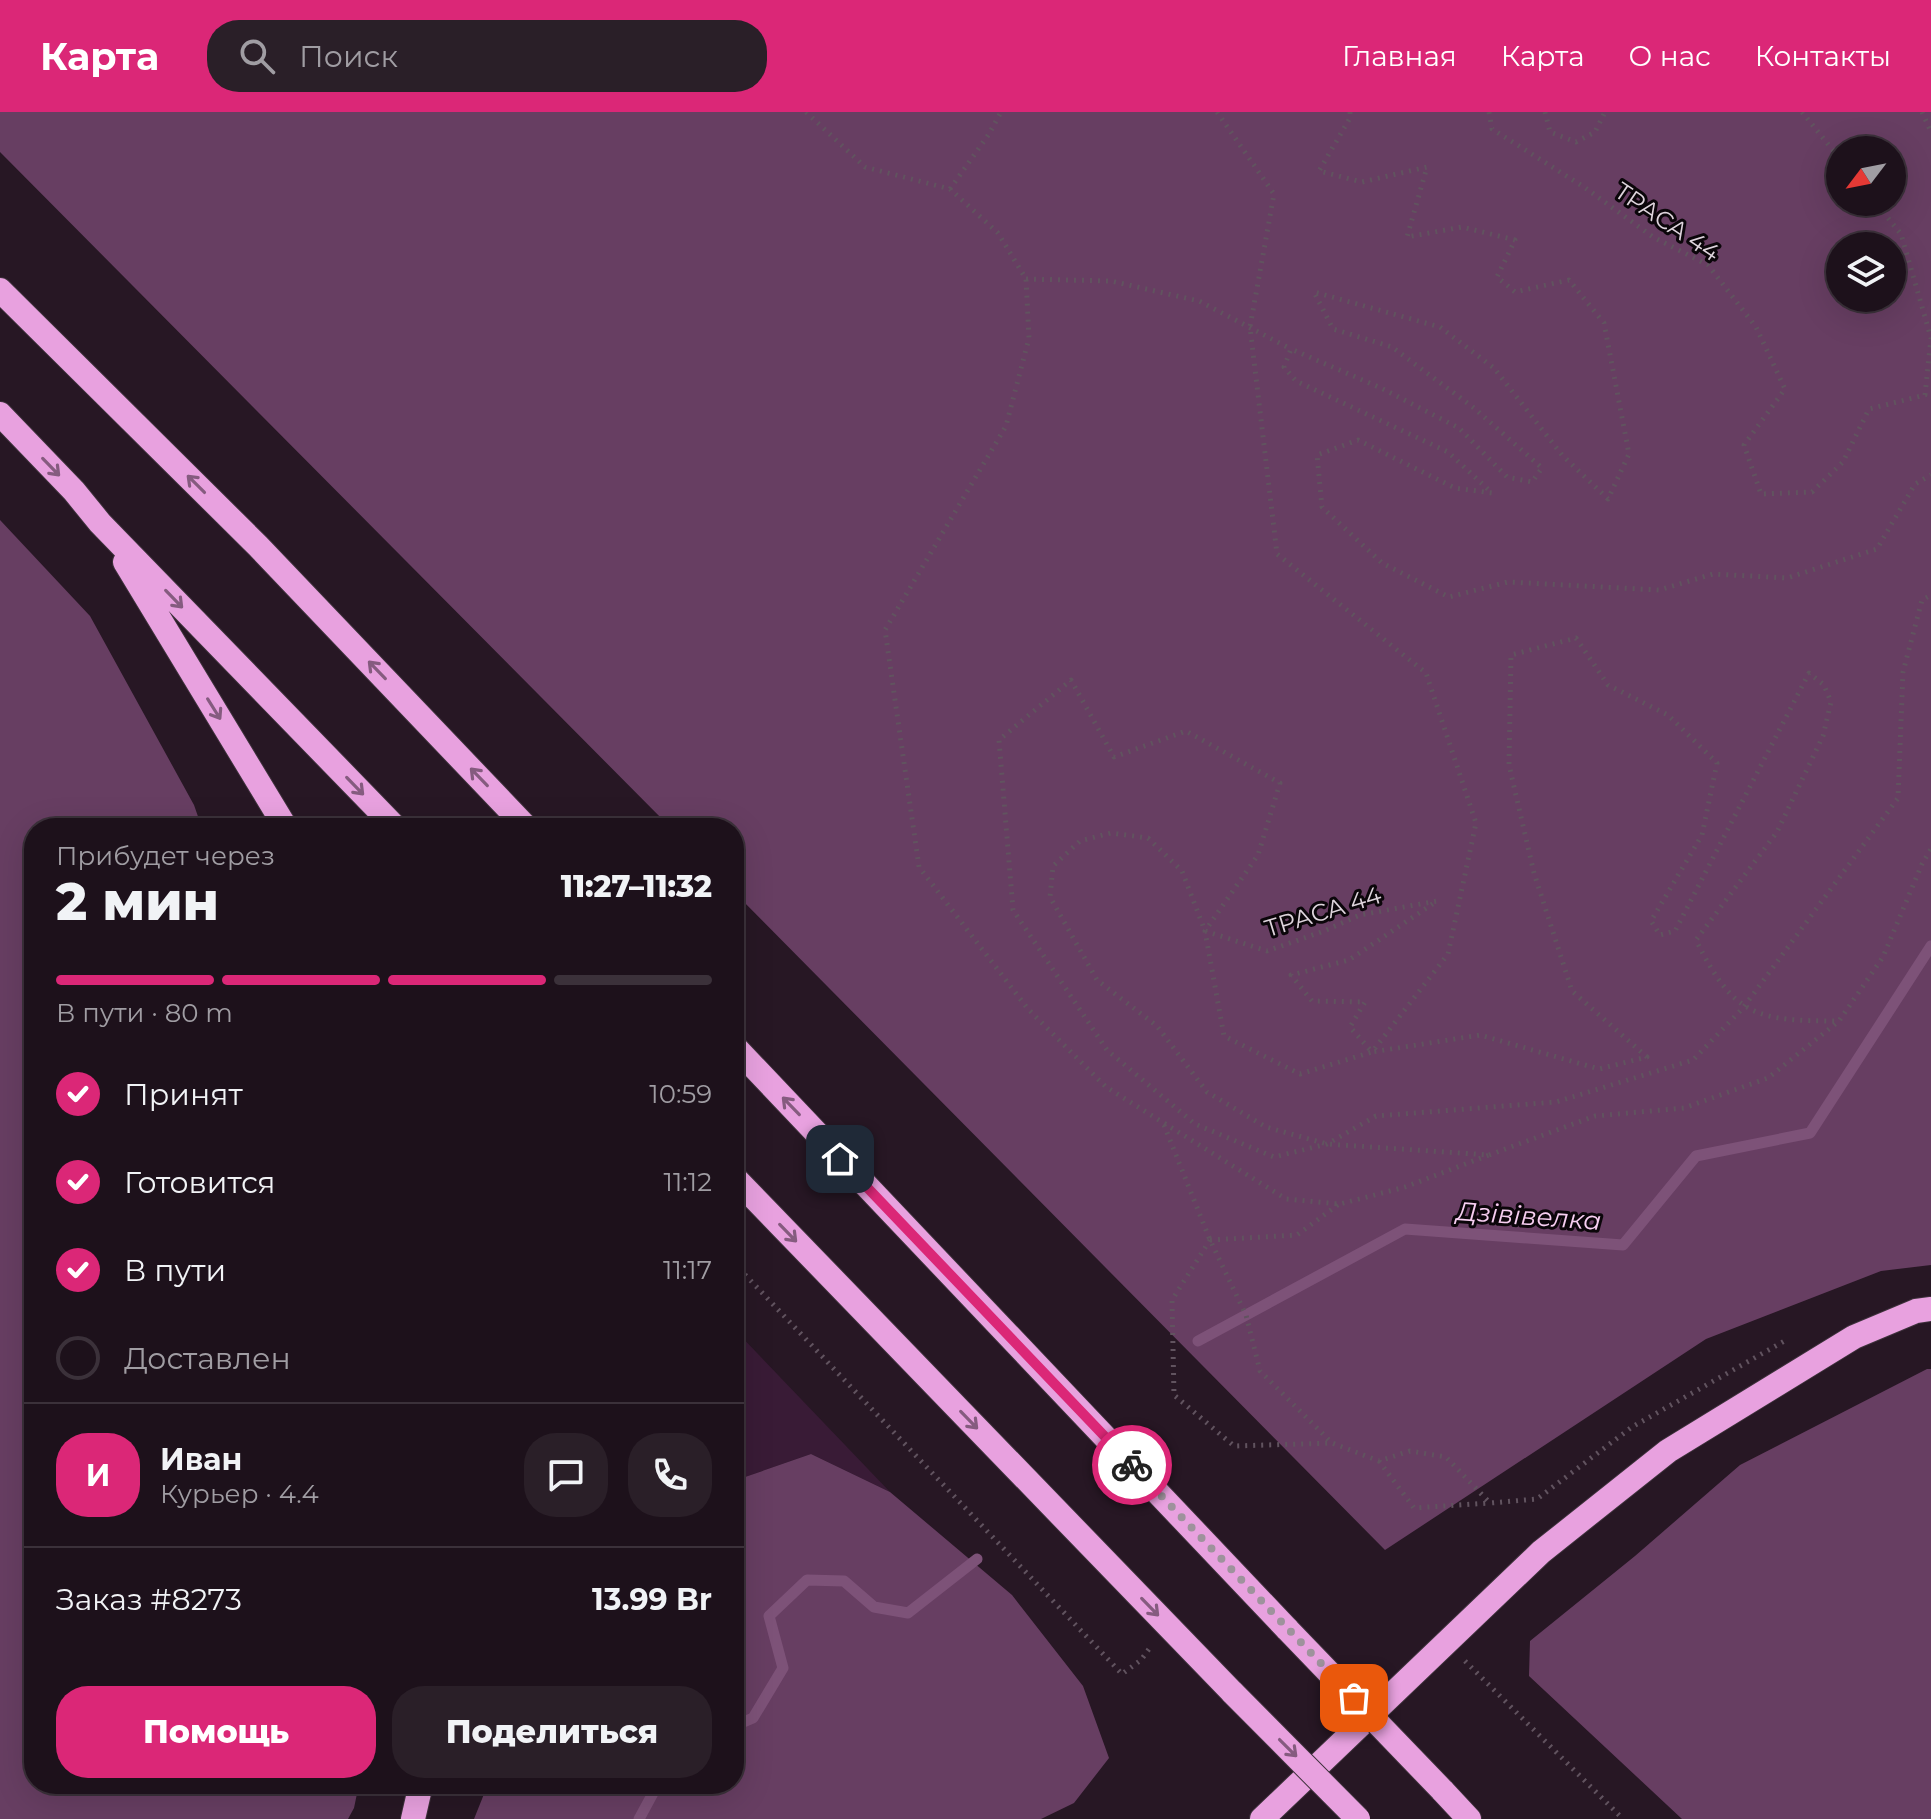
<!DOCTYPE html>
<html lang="ru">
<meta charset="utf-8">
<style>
body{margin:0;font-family:Montserrat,sans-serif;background:#2a1f28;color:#f1f3f6;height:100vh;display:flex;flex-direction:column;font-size:30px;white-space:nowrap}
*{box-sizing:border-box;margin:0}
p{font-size:26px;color:#a09da3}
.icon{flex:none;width:44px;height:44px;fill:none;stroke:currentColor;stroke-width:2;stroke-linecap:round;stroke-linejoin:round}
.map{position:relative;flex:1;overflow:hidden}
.side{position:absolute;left:24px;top:706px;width:720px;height:976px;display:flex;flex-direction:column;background:#1d111b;border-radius:32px;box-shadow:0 8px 32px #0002,0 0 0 2px #3b313a}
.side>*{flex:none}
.needle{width:52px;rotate:238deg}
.controls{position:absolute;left:1826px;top:24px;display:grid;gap:16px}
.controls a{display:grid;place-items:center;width:80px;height:80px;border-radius:50%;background:#1d111b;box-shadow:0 8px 32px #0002,0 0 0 2px #3b313a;font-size:40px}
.pin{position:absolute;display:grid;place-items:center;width:68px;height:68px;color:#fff;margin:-34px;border-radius:16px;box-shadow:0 4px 12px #0006}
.courier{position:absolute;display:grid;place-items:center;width:80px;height:80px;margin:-40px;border:6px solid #db2777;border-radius:50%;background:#fff;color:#222;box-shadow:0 2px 10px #0007}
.headline em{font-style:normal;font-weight:800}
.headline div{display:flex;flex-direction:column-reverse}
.headline{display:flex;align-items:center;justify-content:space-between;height:136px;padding:0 32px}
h1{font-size:52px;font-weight:800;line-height:60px}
.bar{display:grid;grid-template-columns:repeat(4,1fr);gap:12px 8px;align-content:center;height:96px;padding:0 32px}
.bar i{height:10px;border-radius:6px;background:#3b313a}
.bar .selected{background:#db2777}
.bar p{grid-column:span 4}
.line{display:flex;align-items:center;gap:20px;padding:0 32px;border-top:2px solid #3b313a}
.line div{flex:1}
.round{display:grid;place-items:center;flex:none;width:84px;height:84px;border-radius:32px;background:#2a1f28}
ol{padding:0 32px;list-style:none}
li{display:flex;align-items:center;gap:24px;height:88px}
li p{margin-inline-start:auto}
li .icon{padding:8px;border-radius:50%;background:#db2777;color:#fff;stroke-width:4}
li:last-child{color:#a09da3}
li i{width:44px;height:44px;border:4px solid #3b313a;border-radius:50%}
.action{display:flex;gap:16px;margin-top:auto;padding:16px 32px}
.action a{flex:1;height:92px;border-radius:32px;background:#db2777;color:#fff;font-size:32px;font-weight:800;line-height:92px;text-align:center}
.action a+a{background:#2a1f28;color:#f1f3f6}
header{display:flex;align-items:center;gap:48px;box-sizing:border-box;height:112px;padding:0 40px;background:#db2777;color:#fff}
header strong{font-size:38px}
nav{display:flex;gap:44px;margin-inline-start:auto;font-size:28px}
.search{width:560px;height:72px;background:#2a1f28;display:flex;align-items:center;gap:20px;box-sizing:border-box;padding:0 28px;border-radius:32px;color:#a09da3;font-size:30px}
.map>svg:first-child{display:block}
.green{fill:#391b36}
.forest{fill:#673e62;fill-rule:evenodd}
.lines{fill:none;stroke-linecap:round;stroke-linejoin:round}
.stream{stroke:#7d5278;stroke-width:11}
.highway-casing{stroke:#3d313b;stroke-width:26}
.path{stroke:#61535f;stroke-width:5;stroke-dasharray:2 6;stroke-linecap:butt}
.highway{stroke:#e8a1df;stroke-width:24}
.highway-bridge-casing{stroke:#3d313b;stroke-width:26;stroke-linecap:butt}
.highway-bridge{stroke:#e8a1df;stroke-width:24}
.oneway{stroke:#855b7f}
.done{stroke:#9e929c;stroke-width:8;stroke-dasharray:0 14.4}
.route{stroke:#db2777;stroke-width:10}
.labels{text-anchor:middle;stroke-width:6;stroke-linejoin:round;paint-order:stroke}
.street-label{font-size:24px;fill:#ded4dc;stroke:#0b060a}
.water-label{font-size:26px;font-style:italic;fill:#f8cff2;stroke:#0b060a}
</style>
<header>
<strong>Карта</strong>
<div class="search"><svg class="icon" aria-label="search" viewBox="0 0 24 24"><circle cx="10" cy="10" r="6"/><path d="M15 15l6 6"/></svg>Поиск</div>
<nav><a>Главная</a><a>Карта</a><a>О нас</a><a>Контакты</a></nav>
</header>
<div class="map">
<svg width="1931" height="1707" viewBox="0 0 1931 1707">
<rect width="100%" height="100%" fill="#271724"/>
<!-- green -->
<path class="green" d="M734,1217L890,1380L811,1342L745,1365L734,1372Z"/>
<!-- forest -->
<path class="forest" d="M0,0H1931V1153L1881,1159L1706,1227L1385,1438L734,780V716H671L0,40ZM1892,38V90H1840V38ZM1892,134V186H1840V134Z
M0,408L90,504L194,693L202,716H34V1672H359L354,1696L348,1707H0Z
M1927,1257H1931V1707H1682L1529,1564L1530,1529L1635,1444L1740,1353Z
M811,1342L890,1380L1012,1483L1083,1574L1109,1646L1074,1691L1041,1707H474L488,1672H734V1372L745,1365Z"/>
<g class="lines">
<!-- stream -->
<path class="stream" d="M1198,1229L1405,1117L1623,1133L1696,1044L1810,1021L1931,834
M734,1614L753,1606L783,1556L769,1504L807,1468L844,1469L874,1495L908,1501L977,1447
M639,1707L658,1672"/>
<defs>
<path id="highway" d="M0,178L258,434L527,716
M0,302L74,379L100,411L396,716
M125,450L286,716
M734,934L1288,1518
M734,1065L1233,1581
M1442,1678L1469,1707
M413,1707L421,1672
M1262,1707L1541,1440L1668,1339L1854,1225L1916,1199L1931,1197"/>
</defs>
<!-- highway casing -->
<use href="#highway" class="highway-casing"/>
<!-- path -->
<path class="path" d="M806,0L865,55L950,77L998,121L1026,167L1029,226L1006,314L885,518L919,755L1028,897L1106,975L1286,1087L1340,1092L1405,1075L1489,1043L1327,1032L1266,1015L1207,980L1157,914L1097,868L1050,785L1053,754L1080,729L1111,721L1148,726L1182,759L1205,819L1267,839L1324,819L1360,803L1437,789L1349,848L1291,863L1312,889L1365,890L1350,915L1372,940L1480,923L1599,957L1647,945L1572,879L1534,761L1509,653L1511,543L1576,526L1608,573L1668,603L1717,651L1702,723L1651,809L1660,823L1675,819L1809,561L1824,573L1831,590L1823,624L1777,720L1696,828C1734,905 1757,909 1839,909L1883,845L1922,752L1931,737
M1217,0L1274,82L1250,215L1277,442L1426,561L1476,711L1448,842L1372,940L1300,962L1224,924L1205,819L1258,743L1280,671L1186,619L1114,645L1071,568L999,628L1013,798L1107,938L1195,1012L1274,1045L1327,1032L1376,1004L1556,990L1693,948L1743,896L1898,686L1903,560L1922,488L1931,483
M1350,0V6L1319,59L1362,70L1427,55L1407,125L1462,115L1515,128L1497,165L1515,180L1569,168L1604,211L1629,342L1608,387L1562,343L1494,256L1440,215L1314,180L1333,217L1392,235L1474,296L1542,356L1532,370L1507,365L1459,316L1381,276L1291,237L1284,255L1296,269L1448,340L1492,381L1455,376L1358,328L1317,343L1322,395L1382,451L1449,485L1508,470L1659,478L1713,462L1787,466L1877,437L1915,372L1931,363
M1489,0L1492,17L1584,75L1653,125L1708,153L1756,215L1785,277L1744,333L1761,382L1812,380L1843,350L1869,297L1925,283L1931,226L1901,122L1875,90
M1545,0L1550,20L1576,30L1595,20L1605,0
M1802,0L1840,47
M1922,0L1931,20
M950,77L989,22L1001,0
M1026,167L1111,169L1199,189L1291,237
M314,707L322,716
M1164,1013L1210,1128L1246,1203L1260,1259L1331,1330
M1489,1043L1595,1004L1684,996L1768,966L1839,909
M1210,1128L1172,1188L1174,1283L1234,1334L1332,1331L1379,1349L1410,1339L1446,1345L1490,1391L1537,1387L1632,1315L1788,1227
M1210,1128L1297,1123L1339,1092
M734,1151L1122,1562L1141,1548L1149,1537
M1379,1349L1414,1396L1489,1391
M1465,1549L1623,1707"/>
<!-- highway -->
<use href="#highway" class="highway"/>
<defs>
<path id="highway-bridge" d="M1288,1518L1442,1678
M1233,1581L1358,1707"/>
</defs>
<!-- highway-bridge casing -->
<use href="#highway-bridge" class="highway-bridge-casing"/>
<!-- highway-bridge -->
<use href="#highway-bridge" class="highway-bridge"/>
</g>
<!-- one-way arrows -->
<defs><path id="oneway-shaft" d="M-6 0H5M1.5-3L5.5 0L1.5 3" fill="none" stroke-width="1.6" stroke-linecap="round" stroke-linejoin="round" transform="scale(2)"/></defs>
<g class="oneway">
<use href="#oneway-shaft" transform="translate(51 355) rotate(46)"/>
<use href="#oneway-shaft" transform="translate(196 372) rotate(-135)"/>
<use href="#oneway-shaft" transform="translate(174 487) rotate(46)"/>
<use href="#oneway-shaft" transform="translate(377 558) rotate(-134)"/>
<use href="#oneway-shaft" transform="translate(214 597) rotate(58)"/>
<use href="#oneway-shaft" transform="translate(479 665) rotate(-134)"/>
<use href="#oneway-shaft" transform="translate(355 674) rotate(46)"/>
<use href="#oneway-shaft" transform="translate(791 994) rotate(-134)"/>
<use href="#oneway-shaft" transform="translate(788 1121) rotate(46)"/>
<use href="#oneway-shaft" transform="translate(969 1308) rotate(46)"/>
<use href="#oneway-shaft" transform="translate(1150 1495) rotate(46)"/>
<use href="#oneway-shaft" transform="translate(1288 1636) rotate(45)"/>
</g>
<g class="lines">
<!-- done -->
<path class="done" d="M1132,1353L1354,1586"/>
<!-- route -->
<path class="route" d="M840,1047L1132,1353"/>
</g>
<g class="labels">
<!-- street labels -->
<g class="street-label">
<text transform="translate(1667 110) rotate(34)" y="8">ТРАСА 44</text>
<text transform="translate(1323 800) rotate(-17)" y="8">ТРАСА 44</text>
</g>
<!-- water labels -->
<g class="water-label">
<text transform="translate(1529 1104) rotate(4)" y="9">Дзівівелка</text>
</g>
</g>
</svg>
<div class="controls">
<a><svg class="needle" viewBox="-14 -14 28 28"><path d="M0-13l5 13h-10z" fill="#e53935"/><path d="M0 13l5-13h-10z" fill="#a09da3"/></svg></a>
<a><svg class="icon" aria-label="layers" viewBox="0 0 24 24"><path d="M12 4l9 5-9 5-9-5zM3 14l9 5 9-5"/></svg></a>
</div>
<div class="pin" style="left:1354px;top:1586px;background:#ea580c"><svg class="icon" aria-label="bag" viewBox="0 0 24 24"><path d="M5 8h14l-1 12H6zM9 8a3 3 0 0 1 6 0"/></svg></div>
<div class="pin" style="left:840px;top:1047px;background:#1f2937"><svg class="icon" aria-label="home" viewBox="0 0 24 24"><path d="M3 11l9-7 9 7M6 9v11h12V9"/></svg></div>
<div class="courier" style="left:1132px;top:1353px"><svg class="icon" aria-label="bike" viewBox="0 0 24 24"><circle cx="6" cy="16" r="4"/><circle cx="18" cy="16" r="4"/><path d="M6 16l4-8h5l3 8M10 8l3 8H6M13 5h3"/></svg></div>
<section class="side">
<div class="headline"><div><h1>2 мин</h1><p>Прибудет через</p></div><em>11:27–11:32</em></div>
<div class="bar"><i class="selected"></i><i class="selected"></i><i class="selected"></i><i></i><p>В пути · 80 m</p></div>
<ol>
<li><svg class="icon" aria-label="check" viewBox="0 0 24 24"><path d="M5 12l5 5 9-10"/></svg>Принят<p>10:59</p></li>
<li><svg class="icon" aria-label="check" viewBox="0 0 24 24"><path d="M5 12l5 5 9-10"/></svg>Готовится<p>11:12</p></li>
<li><svg class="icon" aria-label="check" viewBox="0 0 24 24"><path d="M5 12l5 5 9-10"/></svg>В пути<p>11:17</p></li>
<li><i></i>Доставлен</li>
</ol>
<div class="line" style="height:144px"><b class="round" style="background:#db2777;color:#fff">И</b><div><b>Иван</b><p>Курьер · 4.4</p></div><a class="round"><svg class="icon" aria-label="chat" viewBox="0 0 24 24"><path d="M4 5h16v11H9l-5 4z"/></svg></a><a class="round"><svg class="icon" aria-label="phone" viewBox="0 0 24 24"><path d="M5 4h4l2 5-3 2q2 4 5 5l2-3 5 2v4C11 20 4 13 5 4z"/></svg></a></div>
<div class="line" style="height:104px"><div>Заказ #8273</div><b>13.99 Br</b></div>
<div class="action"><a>Помощь</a><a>Поделиться</a></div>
</section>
</div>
